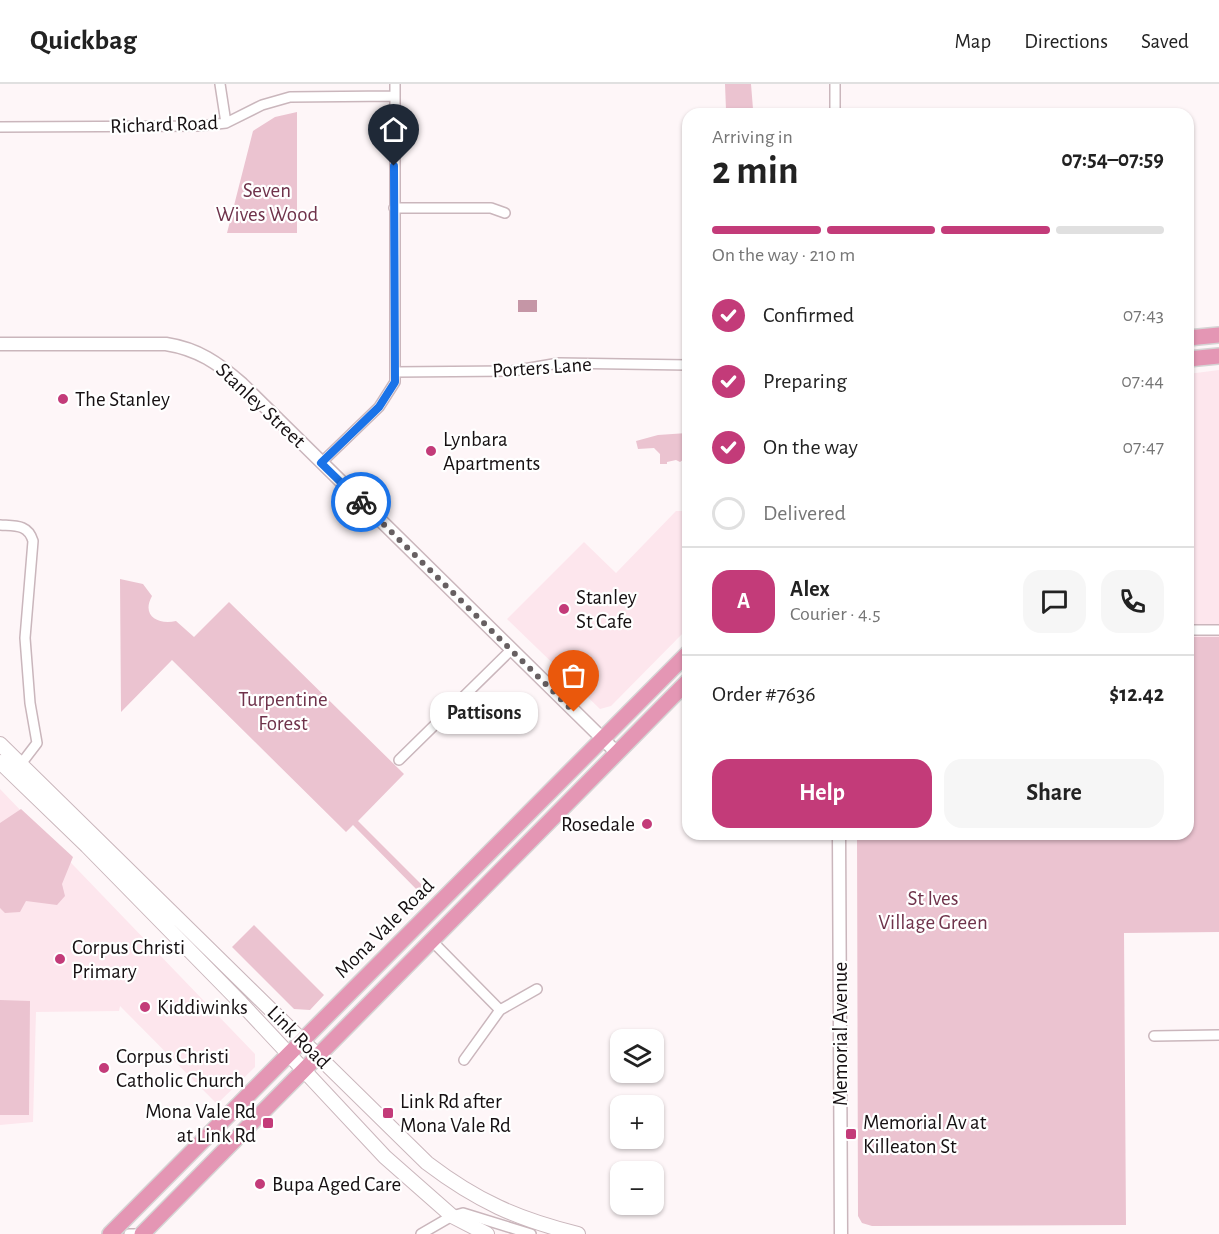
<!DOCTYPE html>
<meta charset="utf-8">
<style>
body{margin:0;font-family:"Alegreya Sans",sans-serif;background:#f6f6f6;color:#222;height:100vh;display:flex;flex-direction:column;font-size:22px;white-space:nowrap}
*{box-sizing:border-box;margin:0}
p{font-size:20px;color:#767676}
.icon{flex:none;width:33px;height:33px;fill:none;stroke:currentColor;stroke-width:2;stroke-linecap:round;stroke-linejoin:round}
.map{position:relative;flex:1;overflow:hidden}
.panel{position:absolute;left:682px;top:24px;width:512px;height:732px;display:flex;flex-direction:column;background:#fff;border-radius:18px;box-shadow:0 2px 4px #0004}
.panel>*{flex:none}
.tools{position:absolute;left:610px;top:945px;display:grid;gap:12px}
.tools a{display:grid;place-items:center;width:54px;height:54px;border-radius:12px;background:#fff;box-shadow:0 2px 4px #0004;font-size:30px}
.pin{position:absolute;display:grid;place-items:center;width:51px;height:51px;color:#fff;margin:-62px -26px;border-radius:50% 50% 50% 0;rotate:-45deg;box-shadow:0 0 6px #0007}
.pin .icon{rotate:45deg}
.courier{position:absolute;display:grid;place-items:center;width:60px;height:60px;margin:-30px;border:4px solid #1a73e8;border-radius:50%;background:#fff;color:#222;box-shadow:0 2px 8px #0007}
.bubble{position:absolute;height:42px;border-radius:18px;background:#fff;box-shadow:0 2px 4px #0004;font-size:20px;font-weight:600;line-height:42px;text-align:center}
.head em{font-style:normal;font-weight:600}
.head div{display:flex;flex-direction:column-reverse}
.head{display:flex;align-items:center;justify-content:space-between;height:102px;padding:0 30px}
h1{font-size:39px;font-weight:600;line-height:45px}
.bar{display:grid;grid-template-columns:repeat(4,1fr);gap:9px 6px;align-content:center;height:72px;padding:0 30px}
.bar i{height:8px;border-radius:4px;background:#e0e0e0}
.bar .selected{background:#c33b79}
.bar p{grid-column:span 4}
.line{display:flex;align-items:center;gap:15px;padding:0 30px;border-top:2px solid #e0e0e0}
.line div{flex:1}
.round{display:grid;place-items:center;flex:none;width:63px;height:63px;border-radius:18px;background:#f6f6f6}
ol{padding:0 30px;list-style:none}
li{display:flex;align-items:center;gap:18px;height:66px}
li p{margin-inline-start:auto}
li .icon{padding:6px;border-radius:50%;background:#c33b79;color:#fff;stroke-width:4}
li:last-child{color:#767676}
li i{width:33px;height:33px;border:3px solid #e0e0e0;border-radius:50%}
.primary-button{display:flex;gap:12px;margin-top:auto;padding:12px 30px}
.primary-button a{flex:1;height:69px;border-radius:18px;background:#c33b79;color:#fff;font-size:24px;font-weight:600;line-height:69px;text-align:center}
.primary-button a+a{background:#f6f6f6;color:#222}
header{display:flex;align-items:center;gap:36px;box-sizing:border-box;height:84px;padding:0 30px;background:#fff;border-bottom:2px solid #e0e0e0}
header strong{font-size:28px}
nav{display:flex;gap:33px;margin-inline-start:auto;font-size:21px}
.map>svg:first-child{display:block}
.built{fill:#fde6ed}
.green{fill:#ebc3d0}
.water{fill:#c596a6}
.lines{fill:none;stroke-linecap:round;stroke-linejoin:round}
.minor-casing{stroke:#cab6bc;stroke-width:12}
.tertiary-casing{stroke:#cab6bc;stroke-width:15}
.secondary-casing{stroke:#cab6bc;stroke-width:16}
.trunk-casing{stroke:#d5d4d4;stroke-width:18}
.minor{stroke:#fff;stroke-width:9}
.tertiary{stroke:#fff;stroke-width:12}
.secondary{stroke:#fff;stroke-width:14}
.trunk{stroke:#e496b4;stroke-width:15}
.done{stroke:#676062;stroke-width:6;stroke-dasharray:0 10.8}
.route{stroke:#1a73e8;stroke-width:8}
.poi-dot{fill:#c33b79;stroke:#fff;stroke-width:2}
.labels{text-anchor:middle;stroke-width:4.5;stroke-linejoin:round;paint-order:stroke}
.street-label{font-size:21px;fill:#161012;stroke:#fff}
.park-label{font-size:21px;fill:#6f334b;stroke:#fff}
.poi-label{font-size:21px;fill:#161012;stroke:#fff;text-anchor:start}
</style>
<header>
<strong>Quickbag</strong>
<nav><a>Map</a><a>Directions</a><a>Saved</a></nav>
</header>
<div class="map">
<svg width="1219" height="1150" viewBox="0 0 1219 1150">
<rect width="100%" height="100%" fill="#fef6f8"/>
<!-- built -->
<path class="built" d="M1219,286V553H1188V290Z
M676,427H688V544L611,622L600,625L507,535L584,458L616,489Z
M0,705L255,970V983L217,1020L120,922L119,927L36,928L33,1038L0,1041Z"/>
<!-- green -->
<path class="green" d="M725,0H751L753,25L726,26Z
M297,28V149H227L253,47L275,33Z
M687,349L688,372L680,378L676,376L667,378V380H660V370L654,364L638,365L636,357L658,351Z
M120,495L143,500L152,512C141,532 158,541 176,537L194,553L229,518L404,690L358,737L428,807L423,812L353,741L346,748L172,576L121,628Z
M1188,553H1219V848L1124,849L1126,1141L872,1142L862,1139L858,1132L857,750H1188Z
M21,725L73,773L62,800L65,812L57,821L26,817L20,828L5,829L0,824V739Z
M254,841L324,911L310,926L294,925L232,863Z
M0,916L30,917L29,1031H0Z"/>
<!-- water -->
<path class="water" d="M518,216H537V228H518Z"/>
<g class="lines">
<defs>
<path id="minor" d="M220,0L226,39
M835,30V0
M0,43L199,42L226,39L262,21L290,13L395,12
M394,124H491L505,129
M395,288L512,287L559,279L688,281
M321,379L379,323L395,298V0
M0,441C15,442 28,440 33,457L25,554L30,619L37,659L21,680
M1188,546H1219
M399,676L511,566
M432,857L500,926L537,905
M1154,952L1219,951
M464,976L500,926
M129,1150H135
M421,1150L452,1132L463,1129L531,1150"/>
<path id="tertiary" d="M0,260H166C198,265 218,279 242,300L617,669
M839,750L841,1150"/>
<path id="secondary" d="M0,660L427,1079C477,1117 517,1135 578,1150
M0,678L87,762L241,919L385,1073L452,1132L487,1150"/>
<path id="trunk" d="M1188,254L1219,251
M1188,275L1219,272
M110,1150L688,569
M142,1150L688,597"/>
</defs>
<!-- minor casing -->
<use href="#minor" class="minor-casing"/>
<!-- tertiary casing -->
<use href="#tertiary" class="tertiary-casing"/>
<!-- secondary casing -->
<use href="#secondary" class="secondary-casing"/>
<!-- trunk casing -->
<use href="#trunk" class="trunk-casing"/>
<!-- minor -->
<use href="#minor" class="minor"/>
<!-- tertiary -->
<use href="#tertiary" class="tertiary"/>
<!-- secondary -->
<use href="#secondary" class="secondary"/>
<!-- trunk -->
<use href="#trunk" class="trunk"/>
</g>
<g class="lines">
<!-- done -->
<path class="done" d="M361,418L574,628"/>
<!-- route -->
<path class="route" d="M361,418L321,379L379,323L395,298L394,82"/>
</g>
<!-- markers -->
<g class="poi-dot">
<circle cx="63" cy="315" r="6"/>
<circle cx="431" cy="367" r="6"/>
<circle cx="564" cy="525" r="6"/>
<circle cx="647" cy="740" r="6"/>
<circle cx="60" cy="875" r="6"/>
<circle cx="145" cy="923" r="6"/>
<circle cx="104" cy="984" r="6"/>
<rect x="382" y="1023" width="12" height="12" rx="3"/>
<rect x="262" y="1033" width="12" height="12" rx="3"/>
<rect x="845" y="1044" width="12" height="12" rx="3"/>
<circle cx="260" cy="1100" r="6"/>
</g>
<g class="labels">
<!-- street labels -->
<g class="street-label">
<text transform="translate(164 40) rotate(-2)" y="7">Richard Road</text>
<text transform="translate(542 283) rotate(-4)" y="7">Porters Lane</text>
<text transform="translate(261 321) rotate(43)" y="7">Stanley Street</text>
<text transform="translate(384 844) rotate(-45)" y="7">Mona Vale Road</text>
<text transform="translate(840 950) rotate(-90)" y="7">Memorial Avenue</text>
<text transform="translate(299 953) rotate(45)" y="7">Link Road</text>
</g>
<!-- park labels -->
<g class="park-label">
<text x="267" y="113">Seven<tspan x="267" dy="24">Wives Wood</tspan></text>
<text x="283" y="622">Turpentine<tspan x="283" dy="24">Forest</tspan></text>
<text x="933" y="821">St Ives<tspan x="933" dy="24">Village Green</tspan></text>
</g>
<!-- poi labels -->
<g class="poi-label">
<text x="75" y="322">The Stanley</text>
<text x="443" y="362">Lynbara<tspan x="443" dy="24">Apartments</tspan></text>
<text x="576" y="520">Stanley<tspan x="576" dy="24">St Cafe</tspan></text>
<text x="635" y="747" text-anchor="end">Rosedale</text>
<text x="72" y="870">Corpus Christi<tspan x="72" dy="24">Primary</tspan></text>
<text x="157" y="930">Kiddiwinks</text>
<text x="116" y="979">Corpus Christi<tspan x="116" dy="24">Catholic Church</tspan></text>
<text x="400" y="1024">Link Rd after<tspan x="400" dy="24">Mona Vale Rd</tspan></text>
<text x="256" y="1034" text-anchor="end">Mona Vale Rd<tspan x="256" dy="24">at Link Rd</tspan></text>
<text x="863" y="1045">Memorial Av at<tspan x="863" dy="24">Killeaton St</tspan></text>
<text x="272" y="1107">Bupa Aged Care</text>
</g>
</g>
</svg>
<div class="tools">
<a><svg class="icon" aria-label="layers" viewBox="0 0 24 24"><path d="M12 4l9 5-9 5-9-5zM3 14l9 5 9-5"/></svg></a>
<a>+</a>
<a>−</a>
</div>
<div class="pin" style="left:574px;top:628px;background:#ea580c"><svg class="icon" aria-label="bag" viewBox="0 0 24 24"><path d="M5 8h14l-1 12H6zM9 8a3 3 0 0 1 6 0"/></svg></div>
<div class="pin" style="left:394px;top:82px;background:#1f2937"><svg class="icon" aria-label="home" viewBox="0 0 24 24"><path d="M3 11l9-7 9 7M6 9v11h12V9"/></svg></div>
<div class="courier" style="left:361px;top:418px"><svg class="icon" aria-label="bike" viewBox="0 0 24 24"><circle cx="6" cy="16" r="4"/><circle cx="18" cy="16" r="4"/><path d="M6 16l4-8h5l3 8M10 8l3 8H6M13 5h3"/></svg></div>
<div class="bubble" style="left:430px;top:608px;width:108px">Pattisons</div>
<section class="panel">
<div class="head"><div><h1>2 min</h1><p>Arriving in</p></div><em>07:54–07:59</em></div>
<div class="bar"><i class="selected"></i><i class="selected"></i><i class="selected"></i><i></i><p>On the way · 210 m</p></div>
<ol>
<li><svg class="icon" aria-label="check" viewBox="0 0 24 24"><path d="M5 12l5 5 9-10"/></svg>Confirmed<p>07:43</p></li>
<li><svg class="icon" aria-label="check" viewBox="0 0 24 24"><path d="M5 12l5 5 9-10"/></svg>Preparing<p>07:44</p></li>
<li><svg class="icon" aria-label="check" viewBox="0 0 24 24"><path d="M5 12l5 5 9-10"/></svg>On the way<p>07:47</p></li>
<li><i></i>Delivered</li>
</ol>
<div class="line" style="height:108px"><b class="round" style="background:#c33b79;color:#fff">A</b><div><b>Alex</b><p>Courier · 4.5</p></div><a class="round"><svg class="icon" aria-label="chat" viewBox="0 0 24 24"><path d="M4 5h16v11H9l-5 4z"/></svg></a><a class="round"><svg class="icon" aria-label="phone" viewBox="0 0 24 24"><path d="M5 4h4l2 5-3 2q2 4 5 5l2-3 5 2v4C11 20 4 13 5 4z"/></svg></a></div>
<div class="line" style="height:78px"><div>Order #7636</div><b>$12.42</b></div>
<div class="primary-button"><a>Help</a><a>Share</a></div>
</section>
</div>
